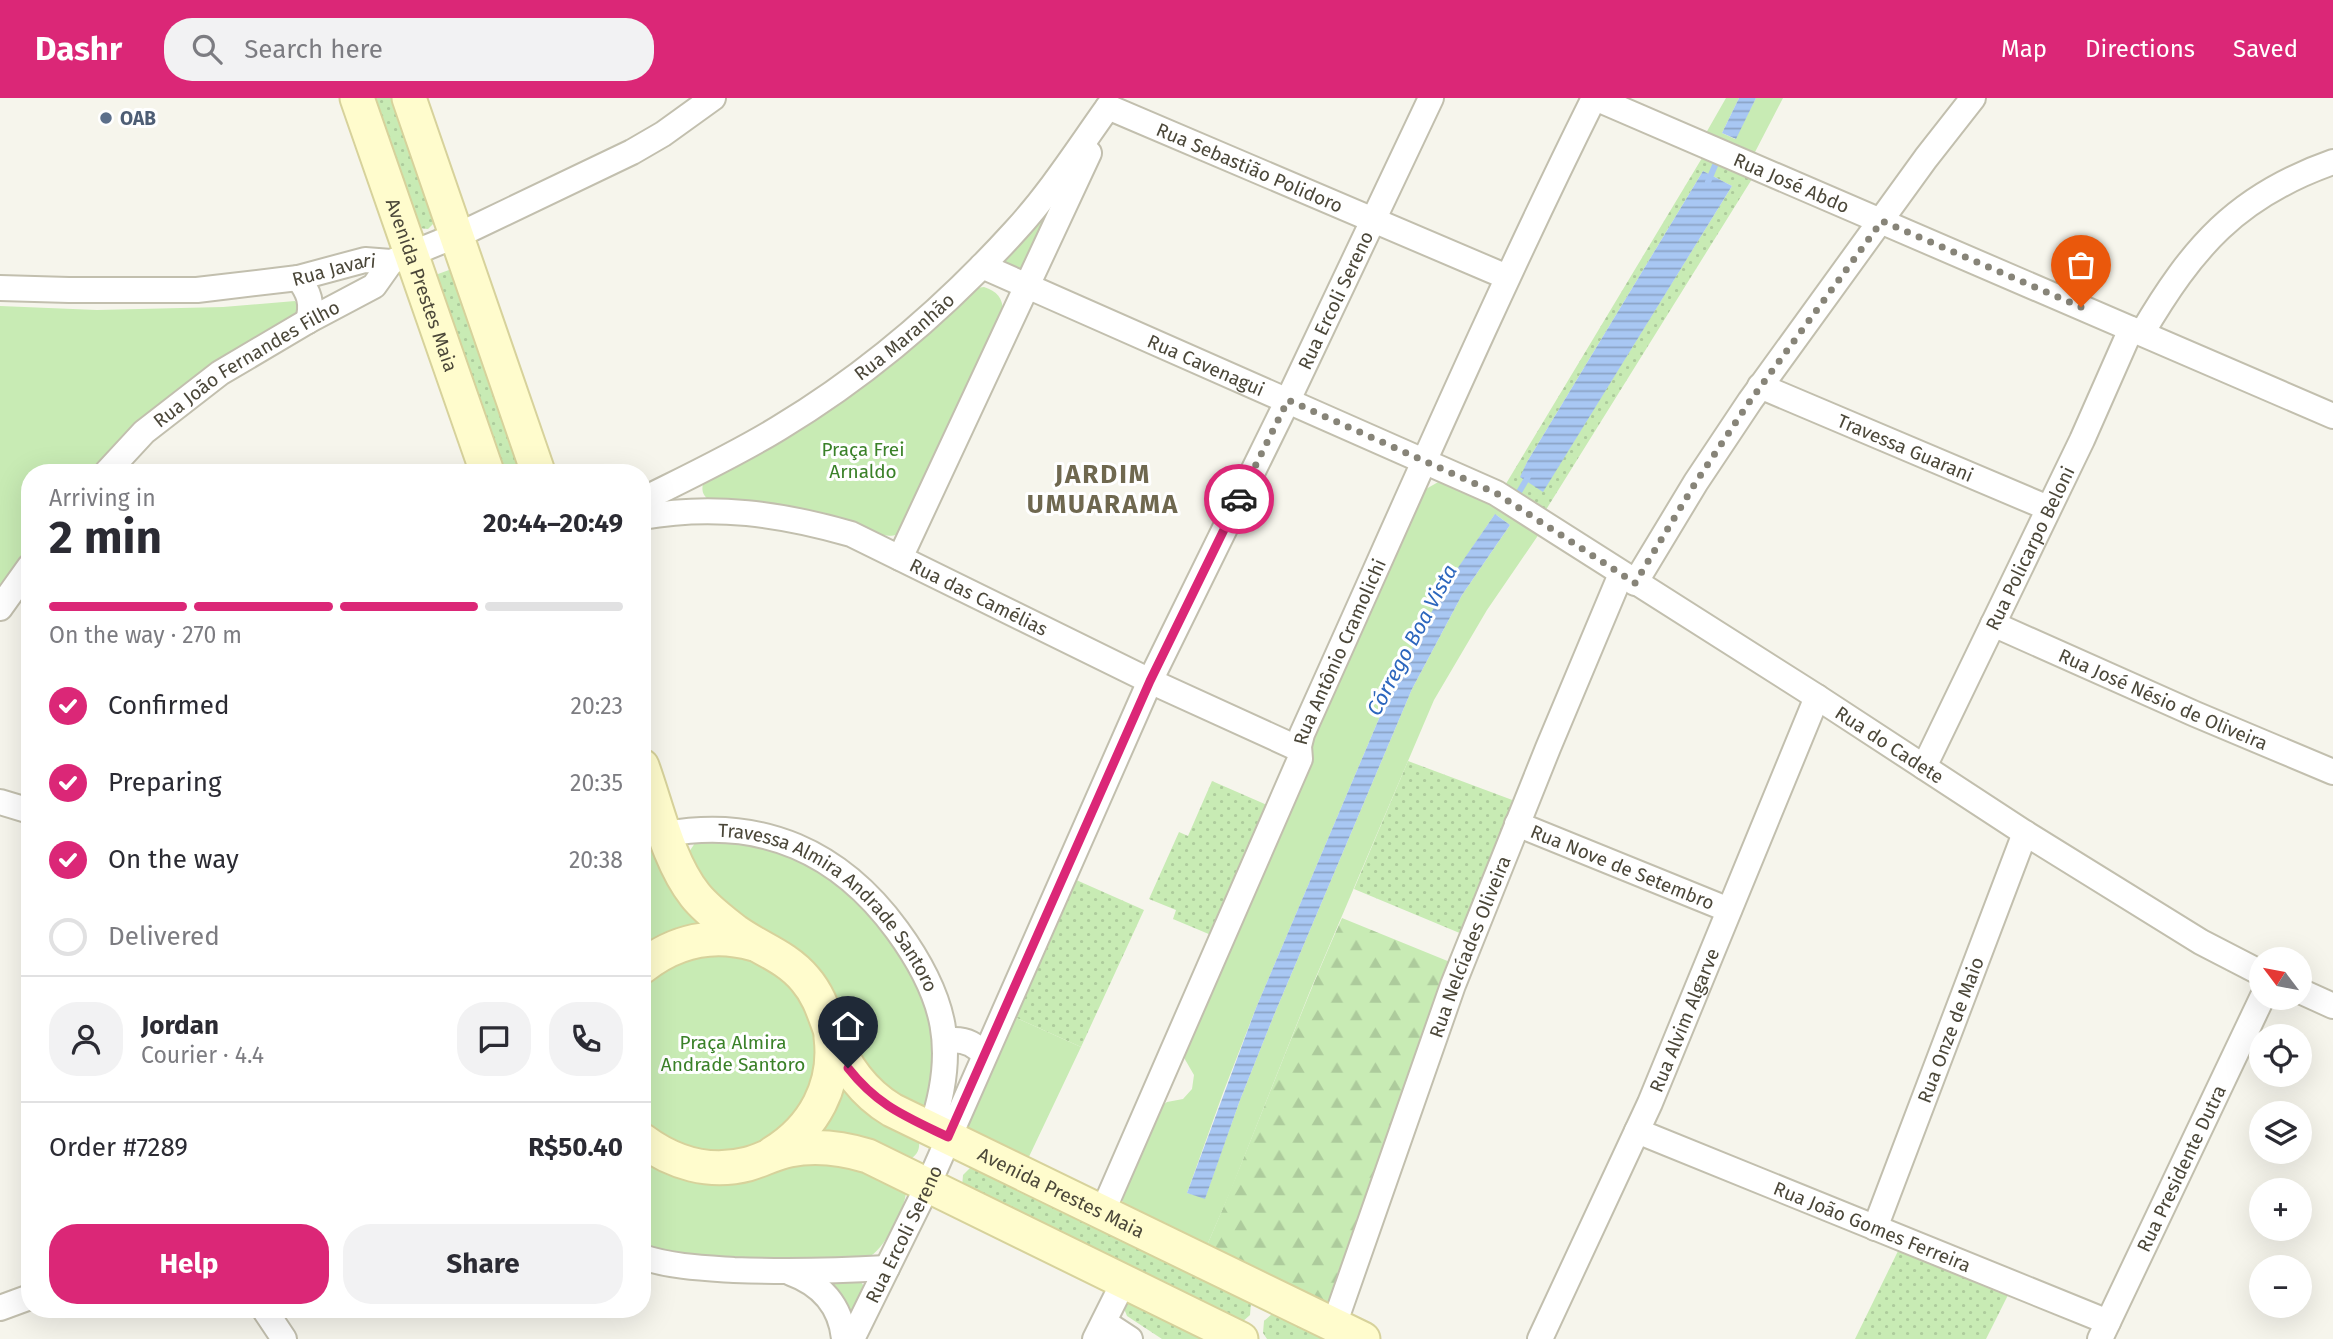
<!DOCTYPE html>
<meta charset="utf-8">
<style>
body{margin:0;font-family:"Fira Sans",sans-serif;background:#f2f2f3;color:#2b2b33;height:100vh;display:flex;flex-direction:column;font-size:26px;white-space:nowrap}
*{box-sizing:border-box;margin:0}
p{font-size:23px;color:#7c7c81}
.icon{flex:none;width:38px;height:38px;fill:none;stroke:currentColor;stroke-width:2;stroke-linecap:round;stroke-linejoin:round}
.map{position:relative;flex:1;overflow:hidden}
.sheet{position:absolute;left:21px;top:366px;width:630px;height:854px;display:flex;flex-direction:column;background:#fff;border-radius:28px;box-shadow:0 7px 28px #0002}
.sheet>*{flex:none}
.needle{width:46px;rotate:302deg}
.controls{position:absolute;left:2249px;top:849px;display:grid;gap:14px}
.controls a{display:grid;place-items:center;width:63px;height:63px;border-radius:50%;background:#fff;box-shadow:0 7px 28px #0002;font-size:35px}
.pin{position:absolute;display:grid;place-items:center;width:60px;height:60px;color:#fff;margin:-72px -30px;border-radius:50% 50% 50% 0;rotate:-45deg;box-shadow:0 0 7px #0007}
.pin .icon{rotate:45deg}
.courier{position:absolute;display:grid;place-items:center;width:70px;height:70px;margin:-35px;border:5px solid #db2777;border-radius:50%;background:#fff;color:#222;box-shadow:0 2px 9px #0007}
.head em{font-style:normal;font-weight:700}
.head div{display:flex;flex-direction:column-reverse}
.head{display:flex;align-items:center;justify-content:space-between;height:119px;padding:0 28px}
h1{font-size:46px;font-weight:700;line-height:52px}
.bar{display:grid;grid-template-columns:repeat(4,1fr);gap:10px 7px;align-content:center;height:84px;padding:0 28px}
.bar i{height:9px;border-radius:5px;background:#e1e1e2}
.bar .active{background:#db2777}
.bar p{grid-column:span 4}
.line{display:flex;align-items:center;gap:18px;padding:0 28px;border-top:2px solid #e1e1e2}
.line div{flex:1}
.round{display:grid;place-items:center;flex:none;width:74px;height:74px;border-radius:28px;background:#f2f2f3}
ol{padding:0 28px;list-style:none}
li{display:flex;align-items:center;gap:21px;height:77px}
li p{margin-inline-start:auto}
li .icon{padding:7px;border-radius:50%;background:#db2777;color:#fff;stroke-width:4}
li:last-child{color:#7c7c81}
li i{width:38px;height:38px;border:4px solid #e1e1e2;border-radius:50%}
.action{display:flex;gap:14px;margin-top:auto;padding:14px 28px}
.action a{flex:1;height:80px;border-radius:28px;background:#db2777;color:#fff;font-size:28px;font-weight:700;line-height:80px;text-align:center}
.action a+a{background:#f2f2f3;color:#2b2b33}
header{display:flex;align-items:center;gap:42px;box-sizing:border-box;height:98px;padding:0 35px;background:#db2777;color:#fff}
header strong{font-size:33px}
nav{display:flex;gap:38px;margin-inline-start:auto;font-size:24px}
.search{width:490px;height:63px;background:#f2f2f3;display:flex;align-items:center;gap:18px;box-sizing:border-box;padding:0 24px;border-radius:28px;color:#7c7c81;font-size:26px}
.map>svg:first-child{display:block}
.grass{fill:url(#grass-dots);fill-rule:evenodd}
.forest{fill:url(#forest-firs)}
.green{fill:#c8ebb4;fill-rule:evenodd}
.water{fill:url(#water-rules)}
.lines{fill:none;stroke-linecap:round;stroke-linejoin:round}
.stream{stroke:#a8c7f3;stroke-width:6}
.street-casing{stroke:#c2bfae;stroke-width:28}
.secondary-casing{stroke:#d7d29b;stroke-width:37}
.street{stroke:#fff;stroke-width:24}
.secondary{stroke:#fffccd;stroke-width:33}
.done{stroke:#878478;stroke-width:7;stroke-dasharray:0 12.6}
.route{stroke:#db2777;stroke-width:9}
.service-dot{fill:#5c6f8a;stroke:#fff;stroke-width:2.5}
.labels{text-anchor:middle;stroke-width:6;stroke-linejoin:round;paint-order:stroke}
.service-label{font-size:19px;font-weight:bold;fill:#4e5e75;stroke:#fff;text-anchor:start}
.street-label{font-size:19px;fill:#4b4739;stroke:#fff}
.park-label{font-size:19px;fill:#3a8128;stroke:#fff}
.water-label{font-size:21px;font-style:italic;fill:#2c66bd;stroke:#fff}
.district-label{font-size:26px;font-weight:bold;letter-spacing:2px;fill:#6f684f;stroke:#fff}
</style>
<header>
<strong>Dashr</strong>
<div class="search"><svg class="icon" aria-label="search" viewBox="0 0 24 24"><circle cx="10" cy="10" r="6"/><path d="M15 15l6 6"/></svg>Search here</div>
<nav><a>Map</a><a>Directions</a><a>Saved</a></nav>
</header>
<div class="map">
<svg width="2333" height="1241" viewBox="0 0 2333 1241">
<defs>
<pattern id="grass-dots" width="8" height="8" patternUnits="userSpaceOnUse" patternTransform="scale(1.75)"><rect width="8" height="8" fill="#c8ebb4"/><path d="M2 2h.1M6 6h.1" fill="none" stroke="#adcb9c" stroke-width="1.8" stroke-linecap="round"/></pattern>
<pattern id="forest-firs" width="22" height="20" patternUnits="userSpaceOnUse" patternTransform="scale(1.75)"><rect width="22" height="20" fill="#c8ebb4"/><path d="M5 1l3.5 6h-7zM16 11l3.5 6h-7z" fill="#adcb9c"/></pattern>
<pattern id="water-rules" width="6" height="5" patternUnits="userSpaceOnUse" patternTransform="scale(1.75)"><rect width="6" height="5" fill="#a8c7f3"/><path d="M0 2.5h6" fill="none" stroke="#8ba3c6"/></pattern>
</defs>
<rect width="100%" height="100%" fill="#f6f5ec"/>
<!-- grass -->
<path class="grass" d="M368,0H399L437,122L428,131L418,130Z
M1702,60L1752,81L1544,415L1504,389ZM1703,73L1732,88L1543,393L1521,379L1527,364Z
M449,172L454,173L529,374H498L435,181L438,176Z
M1408,663L1515,703L1462,836L1354,791Z
M1212,683L1267,707L1211,837L1173,821L1176,812L1149,801L1179,734L1188,738Z
M1074,781L1144,812L1081,949L1012,918Z
M977,1068L1251,1205L1250,1217L1241,1225L962,1089L963,1077L971,1069Z
M1899,1151L2009,1195L1986,1241H1855Z
M1126,1202L1220,1241H1162L1127,1218L1123,1208Z
M1273,1215L1336,1241H1267L1263,1235L1264,1223Z"/>
<!-- forest -->
<path class="forest" d="M1342,820L1450,864L1333,1199L1325,1205L1205,1152C1253,1043 1293,929 1342,820Z"/>
<!-- green -->
<path class="green" d="M1726,0H1739L1722,35L1735,41L1756,0H1783L1754,56L1706,35Z
M1056,98L1025,169L1018,171L1003,163Z
M984,189C997,193 1003,200 1003,214L898,436C883,443 863,428 847,424C802,411 756,408 709,402C702,397 701,391 704,383L976,190Z
M295,203L302,213L96,374H30V455L0,498V208L97,212L223,209Z
M1440,383L1491,404L1539,436L1487,512L1434,602L1310,893L1231,1092L1205,1152L1123,1107L1122,1097L1161,1008L1167,1004L1183,1001L1192,991L1194,977L1183,958L1310,655L1312,643L1426,391ZM1495,416L1510,427L1462,497L1412,591L1274,917L1240,1002L1205,1100L1187,1095L1223,995L1256,910L1395,583L1446,488Z
M642,737L653,739L710,824L642,851Z
M697,742C758,741 812,760 857,801C869,811 878,826 887,838C903,859 924,892 930,918C938,948 932,977 928,1007L922,1011L910,1012L845,948L721,811L687,757Z
M740,851L809,900L823,968L779,1042L712,1061L642,1030V881L658,867Z
M1012,918L1081,949L1026,1065L967,1032L966,1026Z
M838,979L919,1043C920,1052 917,1057 909,1062L806,1041Z
M642,1053L830,1059L906,1091C908,1106 883,1155 868,1159C855,1162 838,1160 825,1161C764,1162 701,1164 642,1147Z
M860,1183L864,1188L852,1211L848,1213L831,1187L834,1184Z"/>
<!-- water -->
<path class="water" d="M1739,0H1756L1736,41L1722,35Z
M1703,73L1732,88L1543,394L1520,379L1527,364Z
M1495,416L1510,427L1462,497L1412,591L1274,917L1240,1002L1205,1101L1187,1095L1256,910L1395,583L1446,487Z"/>
<g class="lines">
<!-- stream -->
<path class="stream" d="M1708,84L1719,58
M1515,401L1529,377"/>
<defs>
<g id="street">
<path id="s1" d="M1595,0L2333,318"/>
<path id="s2" d="M1108,9L1507,179"/>
<path id="s3" d="M982,168L1496,395L1817,599L2025,735L2201,844L2261,875"/>
<path d="M298,180C309,194 313,205 308,223"/>
<path id="s4" d="M0,190L69,192H197L298,180L365,162L391,164L467,133L632,54L663,36L713,0"/>
<path d="M2142,235C2192,150 2236,98 2333,64"/>
<path id="s5" d="M1760,288L2048,410"/>
<path id="s6" d="M107,374L144,334L220,275L308,223L374,188L391,164"/>
<path id="s7" d="M642,402C688,379 735,357 779,330C867,277 946,209 1015,133C1050,95 1078,51 1108,9"/>
<path id="s8" d="M642,419C713,406 782,416 851,436L1150,583L1299,651"/>
<path d="M900,460L1089,55"/>
<path d="M1635,485L1696,384L1750,303L1926,60L1973,0"/>
<path d="M0,510L30,468"/>
<path id="s9" d="M1993,526L2195,616L2333,674"/>
<path id="s10" d="M1924,669L2082,342L2131,231"/>
<path d="M0,704L30,713"/>
<path id="s11" d="M1517,726L1729,812"/>
<path id="s12" d="M666,736C762,719 840,754 897,832C946,899 958,952 931,1031"/>
<path d="M2300,893L2333,908"/>
<path d="M945,943C961,940 974,944 984,957"/>
<path id="s13" d="M1637,1033L2108,1224"/>
<path id="s14" d="M1102,1115L1300,661L1299,648L1302,636C1398,424 1490,209 1594,0"/>
<path id="s15" d="M1875,1130L2025,735"/>
<path d="M642,1159C672,1169 703,1170 734,1172C785,1174 835,1173 887,1170"/>
<path d="M791,1175C821,1186 841,1208 844,1241"/>
<path d="M0,1210L30,1199"/>
<path d="M264,1211L284,1241"/>
<path d="M1104,1224L1130,1241"/>
<path id="s16" d="M1334,1227L1453,887L1548,650L1621,476"/>
<path id="s17" d="M852,1241L928,1087L1150,583L1288,302L1431,0"/>
<path d="M1095,1241L1124,1183"/>
<path id="s18" d="M1540,1241L1650,1005L1817,599"/>
<path id="s19" d="M2100,1241L2262,900"/>
</g>
<g id="secondary">
<path id="s20" d="M357,0L487,374"/>
<path d="M409,0L538,374"/>
<path id="s21" d="M642,668C657,709 668,763 695,797C706,811 721,822 735,833C758,850 786,858 805,881C819,897 824,915 831,934C843,966 862,994 892,1012L1363,1241"/>
<path d="M642,869C675,843 713,834 754,846"/>
<path d="M642,1042C673,1065 710,1076 748,1066C762,1062 774,1055 789,1052C815,1047 842,1050 868,1058L1241,1241"/>
<path d="M773,1055C814,1030 837,987 831,939"/>
</g>
</defs>
<!-- street casing -->
<use href="#street" class="street-casing"/>
<!-- secondary casing -->
<use href="#secondary" class="secondary-casing"/>
<!-- street -->
<use href="#street" class="street"/>
<!-- secondary -->
<use href="#secondary" class="secondary"/>
</g>
<g class="lines">
<!-- done -->
<path class="done" d="M1239,401L1288,302L1496,395L1635,485L1696,384L1750,303L1882,123L2081,209"/>
<!-- route -->
<path class="route" d="M848,970C878,1008 905,1018 948,1039L1150,583L1239,401"/>
</g>
<!-- markers -->
<circle class="service-dot" cx="106" cy="20" r="7"/>
<g class="labels">
<!-- service labels -->
<g class="service-label">
<text x="120" y="27">OAB</text>
</g>
<!-- street labels -->
<g class="street-label">
<text dy="7" stroke="none"><textPath href="#s2" startOffset="154">Rua Sebastião Polidoro</textPath></text>
<text dy="7" stroke="none"><textPath href="#s1" startOffset="214">Rua José Abdo</textPath></text>
<text dy="7" stroke="none"><textPath href="#s4" startOffset="336">Rua Javari</textPath></text>
<text dy="7" stroke="none"><textPath href="#s20" startOffset="198">Avenida Prestes Maia</textPath></text>
<text dy="7" stroke="none"><textPath href="#s17" startOffset="1146">Rua Ercoli Sereno</textPath></text>
<text dy="7" stroke="none"><textPath href="#s7" startOffset="310">Rua Maranhão</textPath></text>
<text dy="7" stroke="none"><textPath href="#s6" startOffset="178">Rua João Fernandes Filho</textPath></text>
<text dy="7" stroke="none"><textPath href="#s3" startOffset="245">Rua Cavenagui</textPath></text>
<text dy="7" stroke="none"><textPath href="#s5" startOffset="158">Travessa Guarani</textPath></text>
<text dy="7" stroke="none"><textPath href="#s10" startOffset="243">Rua Policarpo Beloni</textPath></text>
<text dy="7" stroke="none"><textPath href="#s8" startOffset="354">Rua das Camélias</textPath></text>
<text dy="7" stroke="none"><textPath href="#s14" startOffset="611">Rua Antônio Cramolichi</textPath></text>
<text dy="7" stroke="none"><textPath href="#s9" startOffset="186">Rua José Nésio de Oliveira</textPath></text>
<text dy="7" stroke="none"><textPath href="#s3" startOffset="1029">Rua do Cadete</textPath></text>
<text dy="7" stroke="none"><textPath href="#s11" startOffset="114">Rua Nove de Setembro</textPath></text>
<text dy="7" stroke="none"><textPath href="#s12" startOffset="194">Travessa Almira Andrade Santoro</textPath></text>
<text dy="7" stroke="none"><textPath href="#s16" startOffset="402">Rua Nelcíades Oliveira</textPath></text>
<text dy="7" stroke="none"><textPath href="#s18" startOffset="350">Rua Alvim Algarve</textPath></text>
<text dy="7" stroke="none"><textPath href="#s15" startOffset="212">Rua Onze de Maio</textPath></text>
<text dy="7" stroke="none"><textPath href="#s19" startOffset="189">Rua Presidente Dutra</textPath></text>
<text dy="7" stroke="none"><textPath href="#s21" startOffset="628">Avenida Prestes Maia</textPath></text>
<text dy="7" stroke="none"><textPath href="#s13" startOffset="254">Rua João Gomes Ferreira</textPath></text>
<text dy="7" stroke="none"><textPath href="#s17" startOffset="117">Rua Ercoli Sereno</textPath></text>
</g>
<!-- park labels -->
<g class="park-label">
<text x="863" y="358">Praça Frei<tspan x="863" dy="22">Arnaldo</tspan></text>
<text x="733" y="951">Praça Almira<tspan x="733" dy="22">Andrade Santoro</tspan></text>
</g>
<!-- water labels -->
<g class="water-label">
<text transform="translate(1412 542) rotate(-62)" y="7">Córrego Boa Vista</text>
</g>
<!-- district labels -->
<g class="district-label">
<text x="1103" y="385">JARDIM<tspan x="1103" dy="30">UMUARAMA</tspan></text>
</g>
</g>
</svg>
<div class="controls">
<a><svg class="needle" viewBox="-14 -14 28 28"><path d="M0-13l5 13h-10z" fill="#e53935"/><path d="M0 13l5-13h-10z" fill="#7c7c81"/></svg></a>
<a><svg class="icon" aria-label="locate" viewBox="0 0 24 24"><circle cx="12" cy="12" r="6"/><path d="M12 2v4M12 18v4M2 12h4M18 12h4"/></svg></a>
<a><svg class="icon" aria-label="layers" viewBox="0 0 24 24"><path d="M12 4l9 5-9 5-9-5zM3 14l9 5 9-5"/></svg></a>
<a>+</a>
<a>−</a>
</div>
<div class="pin" style="left:2081px;top:209px;background:#ea580c"><svg class="icon" aria-label="bag" viewBox="0 0 24 24"><path d="M5 8h14l-1 12H6zM9 8a3 3 0 0 1 6 0"/></svg></div>
<div class="pin" style="left:848px;top:970px;background:#1f2937"><svg class="icon" aria-label="home" viewBox="0 0 24 24"><path d="M3 11l9-7 9 7M6 9v11h12V9"/></svg></div>
<div class="courier" style="left:1239px;top:401px"><svg class="icon" aria-label="car" viewBox="0 0 24 24"><path d="M5 17H2v-5l4-1 3-4h7l3 4 3 1v5h-3M9 17h6M6 11h13"/><circle cx="7" cy="17" r="2"/><circle cx="17" cy="17" r="2"/></svg></div>
<section class="sheet">
<div class="head"><div><h1>2 min</h1><p>Arriving in</p></div><em>20:44–20:49</em></div>
<div class="bar"><i class="active"></i><i class="active"></i><i class="active"></i><i></i><p>On the way · 270 m</p></div>
<ol>
<li><svg class="icon" aria-label="check" viewBox="0 0 24 24"><path d="M5 12l5 5 9-10"/></svg>Confirmed<p>20:23</p></li>
<li><svg class="icon" aria-label="check" viewBox="0 0 24 24"><path d="M5 12l5 5 9-10"/></svg>Preparing<p>20:35</p></li>
<li><svg class="icon" aria-label="check" viewBox="0 0 24 24"><path d="M5 12l5 5 9-10"/></svg>On the way<p>20:38</p></li>
<li><i></i>Delivered</li>
</ol>
<div class="line" style="height:126px"><a class="round"><svg class="icon" aria-label="person" viewBox="0 0 24 24"><circle cx="12" cy="8" r="4"/><path d="M4 21q1-7 8-7t8 7"/></svg></a><div><b>Jordan</b><p>Courier · 4.4</p></div><a class="round"><svg class="icon" aria-label="chat" viewBox="0 0 24 24"><path d="M4 5h16v11H9l-5 4z"/></svg></a><a class="round"><svg class="icon" aria-label="phone" viewBox="0 0 24 24"><path d="M5 4h4l2 5-3 2q2 4 5 5l2-3 5 2v4C11 20 4 13 5 4z"/></svg></a></div>
<div class="line" style="height:91px"><div>Order #7289</div><b>R$50.40</b></div>
<div class="action"><a>Help</a><a>Share</a></div>
</section>
</div>
